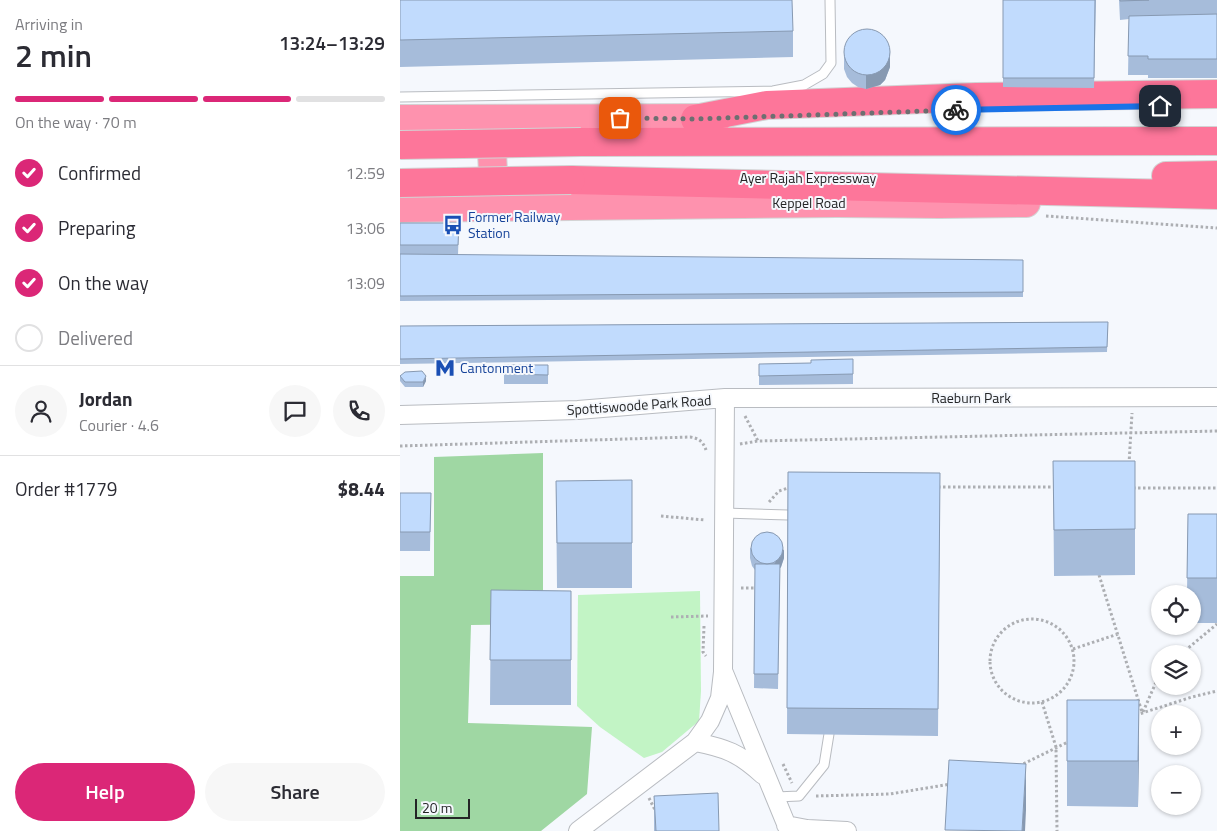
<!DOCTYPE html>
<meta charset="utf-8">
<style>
body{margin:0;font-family:"Titillium Web",sans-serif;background:#f7f7f7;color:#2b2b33;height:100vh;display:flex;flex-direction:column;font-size:19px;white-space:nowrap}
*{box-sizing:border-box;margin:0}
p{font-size:16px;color:#7c7c81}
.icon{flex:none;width:28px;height:28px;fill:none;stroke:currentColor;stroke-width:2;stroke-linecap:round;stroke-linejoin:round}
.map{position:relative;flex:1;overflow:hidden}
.side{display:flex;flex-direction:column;background:#fff;width:400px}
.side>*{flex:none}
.tools{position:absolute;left:751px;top:585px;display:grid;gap:10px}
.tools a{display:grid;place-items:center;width:50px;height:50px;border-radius:50%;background:#fff;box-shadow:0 1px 4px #0004;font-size:25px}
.scale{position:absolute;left:15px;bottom:12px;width:55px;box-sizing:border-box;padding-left:5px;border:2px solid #242526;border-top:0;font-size:14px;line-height:18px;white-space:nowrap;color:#242526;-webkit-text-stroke:4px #f5f8fd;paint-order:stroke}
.pin{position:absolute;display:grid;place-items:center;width:42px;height:42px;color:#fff;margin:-21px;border-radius:10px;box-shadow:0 2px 8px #0006}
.courier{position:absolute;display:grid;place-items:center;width:50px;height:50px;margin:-25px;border:4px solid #1a73e8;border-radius:50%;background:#fff;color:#222;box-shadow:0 1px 6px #0007}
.headline em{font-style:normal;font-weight:600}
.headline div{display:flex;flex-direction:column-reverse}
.headline{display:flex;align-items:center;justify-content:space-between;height:85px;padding:0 15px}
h1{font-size:32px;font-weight:600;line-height:38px}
.bar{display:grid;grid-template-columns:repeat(4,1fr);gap:8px 5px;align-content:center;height:60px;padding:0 15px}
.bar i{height:6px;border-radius:4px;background:#e1e1e2}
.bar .selected{background:#db2777}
.bar p{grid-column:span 4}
.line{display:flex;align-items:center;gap:12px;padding:0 15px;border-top:1px solid #e1e1e2}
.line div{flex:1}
.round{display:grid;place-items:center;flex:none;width:52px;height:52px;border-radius:26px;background:#f7f7f7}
ol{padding:0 15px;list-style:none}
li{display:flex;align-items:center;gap:15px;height:55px}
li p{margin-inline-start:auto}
li .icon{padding:5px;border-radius:50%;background:#db2777;color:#fff;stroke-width:4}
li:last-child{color:#7c7c81}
li i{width:28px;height:28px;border:2px solid #e1e1e2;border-radius:50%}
.action{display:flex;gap:10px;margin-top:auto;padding:10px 15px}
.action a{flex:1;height:58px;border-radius:30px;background:#db2777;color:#fff;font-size:20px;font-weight:600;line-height:58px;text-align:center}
.action a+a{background:#f7f7f7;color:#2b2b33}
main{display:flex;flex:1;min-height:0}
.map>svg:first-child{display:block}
.green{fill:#c2f4c5}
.forest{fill:#9fd7a3}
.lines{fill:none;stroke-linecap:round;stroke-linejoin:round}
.service-casing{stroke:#b9bcc1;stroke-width:11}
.minor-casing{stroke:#b9bcc1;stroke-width:20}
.trunk-casing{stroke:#d3d3d4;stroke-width:30}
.motorway-casing{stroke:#d3d3d4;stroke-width:30}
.path{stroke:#adafb3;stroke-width:3;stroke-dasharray:2.5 2.5;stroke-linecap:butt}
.service{stroke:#fff;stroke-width:9}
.minor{stroke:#fff;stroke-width:18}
.trunk{stroke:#fe92ae;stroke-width:28}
.motorway{stroke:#fd769a;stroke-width:28}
.motorway-bridge-casing{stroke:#d3d3d4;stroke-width:30;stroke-linecap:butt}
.motorway-bridge{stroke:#fd769a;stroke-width:28}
.wall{fill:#a6bcda}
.shaded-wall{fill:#8799b1}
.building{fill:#c1dbfd;stroke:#8799b1}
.done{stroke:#6d6f71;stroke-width:5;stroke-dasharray:0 9}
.route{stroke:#1a73e8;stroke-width:6}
.labels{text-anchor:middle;stroke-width:4;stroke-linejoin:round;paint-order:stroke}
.street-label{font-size:14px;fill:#242526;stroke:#f5f8fd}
.transit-label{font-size:14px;fill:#164399;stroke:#f5f8fd;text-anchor:start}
</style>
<main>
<section class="side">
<div class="headline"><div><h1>2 min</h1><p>Arriving in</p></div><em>13:24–13:29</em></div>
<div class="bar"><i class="selected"></i><i class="selected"></i><i class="selected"></i><i></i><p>On the way · 70 m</p></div>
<ol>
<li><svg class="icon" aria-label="check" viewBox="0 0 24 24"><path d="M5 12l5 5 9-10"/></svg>Confirmed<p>12:59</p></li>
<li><svg class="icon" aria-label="check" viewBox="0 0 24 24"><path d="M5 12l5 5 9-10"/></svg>Preparing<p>13:06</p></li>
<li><svg class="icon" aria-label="check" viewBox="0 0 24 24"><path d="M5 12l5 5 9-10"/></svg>On the way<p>13:09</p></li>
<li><i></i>Delivered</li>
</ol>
<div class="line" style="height:90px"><a class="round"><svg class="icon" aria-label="person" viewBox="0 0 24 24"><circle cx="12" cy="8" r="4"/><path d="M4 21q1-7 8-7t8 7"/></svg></a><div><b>Jordan</b><p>Courier · 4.6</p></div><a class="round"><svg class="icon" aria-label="chat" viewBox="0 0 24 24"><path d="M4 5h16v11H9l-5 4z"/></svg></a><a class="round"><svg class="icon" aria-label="phone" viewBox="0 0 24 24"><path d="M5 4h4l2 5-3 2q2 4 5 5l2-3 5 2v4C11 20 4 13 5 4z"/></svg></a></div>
<div class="line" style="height:65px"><div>Order #1779</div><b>$8.44</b></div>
<div class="action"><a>Help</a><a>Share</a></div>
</section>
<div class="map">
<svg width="817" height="831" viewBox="0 0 817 831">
<rect width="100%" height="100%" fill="#f5f8fd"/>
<!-- green -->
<path class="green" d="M300,591L301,691L299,721L262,752L244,758L200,727L177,706L178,595Z"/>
<!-- forest -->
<path class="forest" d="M143,453V624L71,625L68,723L192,727L187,794L141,831H0V576H34V457Z"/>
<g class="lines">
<defs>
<path id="service" d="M0,97L373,91L404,85L423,74L431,63L430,0
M324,513L388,515
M376,797L399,796L424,765L429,734"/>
<path id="minor" d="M0,415L178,410L325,398L817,397
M324,673L389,831
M295,742C326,748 339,753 363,775
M386,825L407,829L447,831
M178,831L295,742L310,721L320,698L323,672L325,398"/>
<path id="trunk" d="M0,119L318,118
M73,127L78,131L92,153L93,172L82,196L77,199
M0,208L437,203L540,204L626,203"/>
<path id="motorway" d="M295,119L367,105L576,97L817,94
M181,142L817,141
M766,176L817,175
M171,180L817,195"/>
</defs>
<!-- service casing -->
<use href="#service" class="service-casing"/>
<!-- minor casing -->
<use href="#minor" class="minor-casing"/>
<!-- trunk casing -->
<use href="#trunk" class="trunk-casing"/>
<!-- motorway casing -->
<use href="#motorway" class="motorway-casing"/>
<!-- path -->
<path class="path" d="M646,216L817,228
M345,416L358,441L817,431
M340,444L358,441
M0,446L290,437C298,438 303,441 306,450
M729,464L732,413
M538,487H656
M733,488H817
M369,502L379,491L391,487
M261,516L305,520
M699,575L742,712
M341,588H355
M271,617L308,616
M590 661a42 42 0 1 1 84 0a42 42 0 1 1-84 0Z
M304,626L303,652L306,656
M673,649L718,634
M781,654L817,624
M642,702L656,747L657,831
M743,712L760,673
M736,715L792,697L817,691
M383,764L392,783
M619,766L670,741
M416,796L490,794L551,784
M249,798L255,810"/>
<!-- service -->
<use href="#service" class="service"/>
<!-- minor -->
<use href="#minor" class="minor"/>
<!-- trunk -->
<use href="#trunk" class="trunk"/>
<!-- motorway -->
<use href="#motorway" class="motorway"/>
<defs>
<path id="motorway-bridge" d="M0,145L181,142
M0,183L171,180"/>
</defs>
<!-- motorway-bridge casing -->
<use href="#motorway-bridge" class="motorway-bridge-casing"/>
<!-- motorway-bridge -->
<use href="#motorway-bridge" class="motorway-bridge"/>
</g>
<!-- wall -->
<path class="wall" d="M0,0L393,31V57L0,67Z
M603,0H696L694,88L603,87Z
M719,0H817V78H748V75H728L729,19L720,20Z
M444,55L490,67L485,80L480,85L466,89L458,87L452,83L447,77L444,69Z
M0,223H59L58,255L623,260V297L0,301Z
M708,322L707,352L0,364V326Z
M453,359V384L359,385V364L411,363Z
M104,365H148V384H104Z
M0,376L26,381L23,387H5L0,381Z
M653,461L735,529V575L654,576Z
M388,472L540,473L538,736L387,734Z
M156,481L232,543V588H157Z
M0,493H31L30,551H0Z
M788,514H817V623H792V594H787Z
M350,548L384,558L381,567L380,568L378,689L354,688L355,570L352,566L350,558Z
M91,590L171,591V705H90Z
M739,745L738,807L667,806V761Z
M254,796L319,831H254Z"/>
<!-- shaded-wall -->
<path class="shaded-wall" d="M490,52V67L485,80L480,85L466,89V74Z
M26,376V381L23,387V382Z
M384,549V558L381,567L380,568L378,689L380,568L367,575Z
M739,700V745L738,807V761Z
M626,764V810L625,831H622Z"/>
<!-- building -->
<path class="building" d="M0,0H392L393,31L0,40Z
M603,0H695L694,78H603Z
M720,0H749L720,1Z
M817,14V59H748V56H728L729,16Z
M444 52a23 23 0 1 1 46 0a23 23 0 1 1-46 0Z
M0,223H59L58,245H0Z
M0,254L623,260V292L0,296Z
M708,322L707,347L0,359V326Z
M453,359V374L359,376V364L411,363V360Z
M104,365H148V375L104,374Z
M22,371L26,376L23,382H5L0,376L5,372Z
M653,461H735V529L654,530Z
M388,472L540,473L538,709L387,708Z
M232,480V543H157L156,481Z
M0,493H31L30,532H0Z
M788,514H817V578H787Z
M351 548a16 16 0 1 1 32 0a16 16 0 1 1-32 0Z
M355,564H380L378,674H354Z
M91,590L171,591V660H90Z
M667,700H739L738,761H667Z
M549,760L626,764L622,831L545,830Z
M318,793L319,831H256L254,796Z"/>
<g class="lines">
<!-- done -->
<path class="done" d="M220,118L295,119L556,110"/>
<!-- route -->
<path class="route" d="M556,110L760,106"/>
</g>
<!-- icons -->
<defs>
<symbol id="bus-bare" viewBox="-9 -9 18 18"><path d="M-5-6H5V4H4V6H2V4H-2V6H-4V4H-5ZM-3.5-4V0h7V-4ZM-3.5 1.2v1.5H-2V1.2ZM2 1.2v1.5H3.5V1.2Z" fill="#1a4fb4" stroke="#f5f8fd" stroke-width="2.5" paint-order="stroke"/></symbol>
<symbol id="metro-bare" viewBox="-9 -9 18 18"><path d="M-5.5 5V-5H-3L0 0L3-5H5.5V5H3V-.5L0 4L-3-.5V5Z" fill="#1a4fb4" stroke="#f5f8fd" stroke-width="2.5" paint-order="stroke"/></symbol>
</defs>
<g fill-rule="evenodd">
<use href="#bus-bare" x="39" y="211" width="28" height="28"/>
<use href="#metro-bare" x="31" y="354" width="28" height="28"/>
</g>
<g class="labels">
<!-- street labels -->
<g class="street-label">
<text x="408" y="183">Ayer Rajah Expressway</text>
<text x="409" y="208">Keppel Road</text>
<text x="571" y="403">Raeburn Park</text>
<text transform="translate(239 405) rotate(-4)" y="5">Spottiswoode Park Road</text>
</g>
<!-- transit labels -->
<g class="transit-label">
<text x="68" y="222">Former Railway<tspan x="68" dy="16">Station</tspan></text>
<text x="60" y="373">Cantonment</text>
</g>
</g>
</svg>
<div class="tools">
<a><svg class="icon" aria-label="locate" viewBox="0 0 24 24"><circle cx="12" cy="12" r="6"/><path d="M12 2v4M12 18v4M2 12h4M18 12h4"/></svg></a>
<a><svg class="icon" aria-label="layers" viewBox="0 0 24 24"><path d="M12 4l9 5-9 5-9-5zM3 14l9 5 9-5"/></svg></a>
<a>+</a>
<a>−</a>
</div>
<div class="scale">20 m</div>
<div class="pin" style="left:220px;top:118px;background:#ea580c"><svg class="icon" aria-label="bag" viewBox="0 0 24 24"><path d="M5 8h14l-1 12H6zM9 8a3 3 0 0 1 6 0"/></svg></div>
<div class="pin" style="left:760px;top:106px;background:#1f2937"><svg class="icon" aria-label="home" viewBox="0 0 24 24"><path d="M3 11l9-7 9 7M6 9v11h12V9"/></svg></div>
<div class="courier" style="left:556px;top:110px"><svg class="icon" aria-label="bike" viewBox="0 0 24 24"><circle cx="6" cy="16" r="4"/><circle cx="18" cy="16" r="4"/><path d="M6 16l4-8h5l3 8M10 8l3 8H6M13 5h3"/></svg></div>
</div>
</main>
